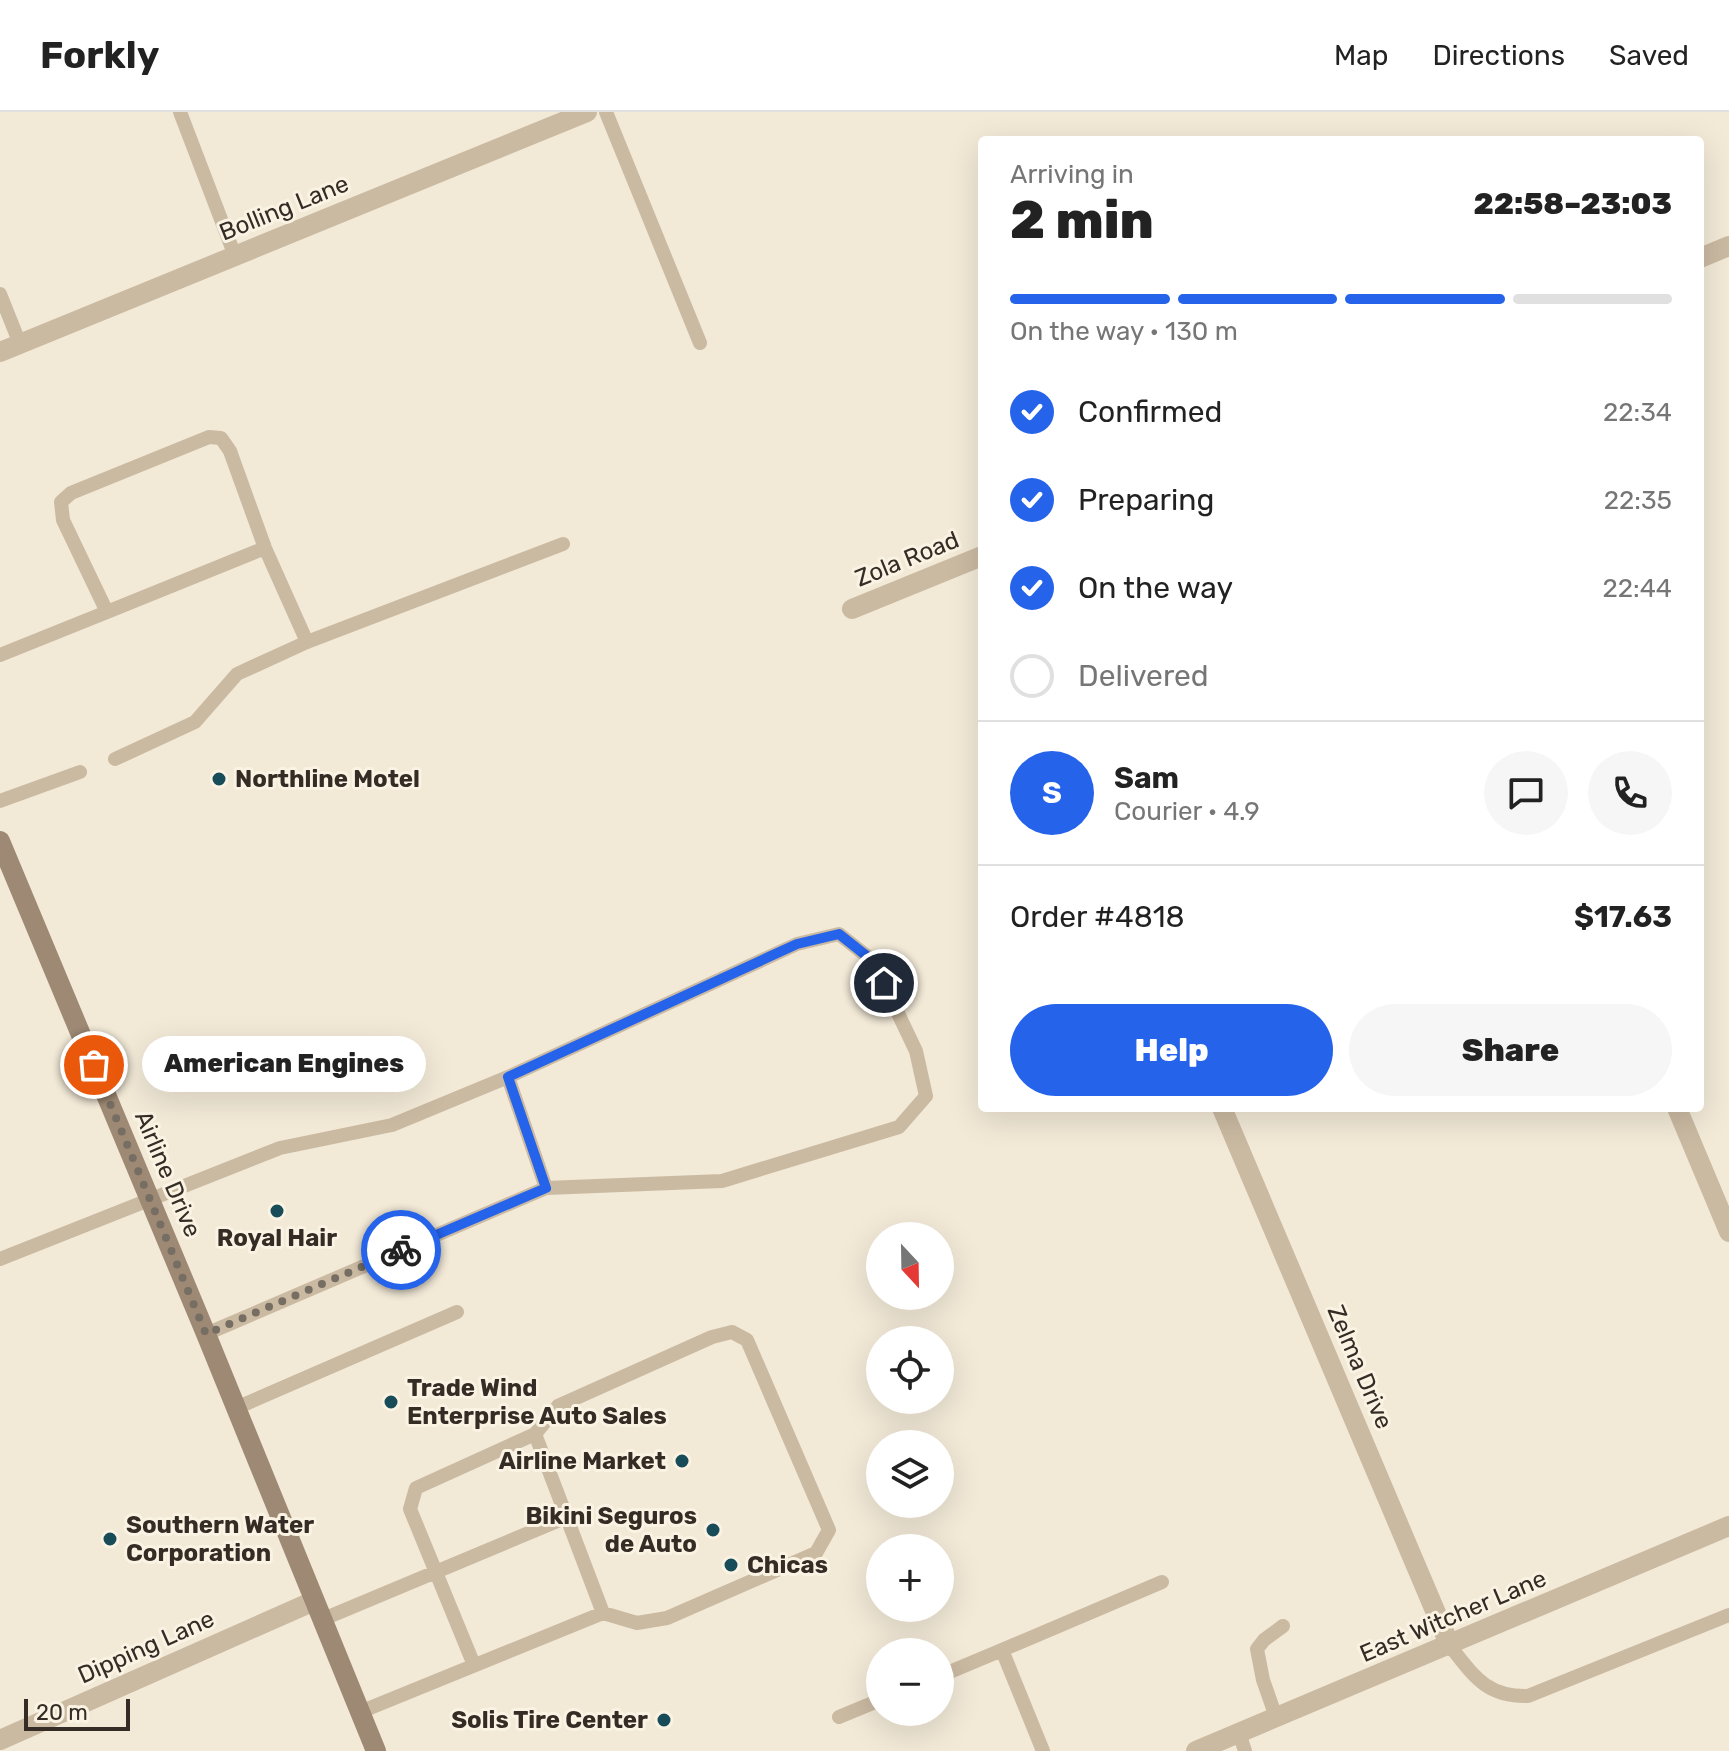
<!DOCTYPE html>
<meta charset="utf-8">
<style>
body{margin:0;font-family:Rubik,sans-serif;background:#f6f6f6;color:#222;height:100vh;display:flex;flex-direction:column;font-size:30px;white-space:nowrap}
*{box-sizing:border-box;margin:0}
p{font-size:26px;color:#767676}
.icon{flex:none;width:44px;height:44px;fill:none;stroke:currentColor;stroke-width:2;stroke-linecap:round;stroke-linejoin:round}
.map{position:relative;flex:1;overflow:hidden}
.sheet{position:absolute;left:978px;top:24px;width:726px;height:976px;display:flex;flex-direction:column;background:#fff;border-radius:8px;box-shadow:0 8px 32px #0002}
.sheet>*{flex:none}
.needle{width:52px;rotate:158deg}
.controls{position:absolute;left:866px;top:1110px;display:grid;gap:16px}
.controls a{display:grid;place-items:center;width:88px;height:88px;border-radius:50%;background:#fff;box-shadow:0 8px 32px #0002;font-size:40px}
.scale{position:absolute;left:24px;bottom:20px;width:106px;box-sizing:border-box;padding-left:8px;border:4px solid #352c25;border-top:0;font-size:22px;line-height:28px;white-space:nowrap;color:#352c25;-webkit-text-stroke:6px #faf3e3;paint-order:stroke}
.pin{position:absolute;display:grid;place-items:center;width:68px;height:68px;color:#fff;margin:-34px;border:4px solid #fff;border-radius:50%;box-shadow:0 2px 8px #0007}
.courier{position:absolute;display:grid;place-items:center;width:80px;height:80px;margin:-40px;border:6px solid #2563eb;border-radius:50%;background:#fff;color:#222;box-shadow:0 2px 10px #0007}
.bubble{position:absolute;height:56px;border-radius:28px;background:#fff;box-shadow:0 8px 32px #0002;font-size:26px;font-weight:800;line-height:56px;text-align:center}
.summary em{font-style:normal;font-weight:800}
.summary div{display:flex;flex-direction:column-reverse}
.summary{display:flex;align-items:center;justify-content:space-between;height:136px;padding:0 32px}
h1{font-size:52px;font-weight:800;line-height:60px}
.bar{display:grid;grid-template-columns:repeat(4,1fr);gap:12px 8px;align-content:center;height:96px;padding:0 32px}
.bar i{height:10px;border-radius:6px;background:#e0e0e0}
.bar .active{background:#2563eb}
.bar p{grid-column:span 4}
.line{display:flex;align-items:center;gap:20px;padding:0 32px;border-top:2px solid #e0e0e0}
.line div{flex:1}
.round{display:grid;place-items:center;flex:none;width:84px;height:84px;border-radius:42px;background:#f6f6f6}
ol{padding:0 32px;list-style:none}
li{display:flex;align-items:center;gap:24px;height:88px}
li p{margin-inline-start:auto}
li .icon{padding:8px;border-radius:50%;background:#2563eb;color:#fff;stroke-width:4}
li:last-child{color:#767676}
li i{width:44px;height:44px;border:4px solid #e0e0e0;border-radius:50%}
.button{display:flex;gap:16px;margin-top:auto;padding:16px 32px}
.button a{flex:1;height:92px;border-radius:48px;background:#2563eb;color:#fff;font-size:32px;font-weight:800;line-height:92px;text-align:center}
.button a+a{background:#f6f6f6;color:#222}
header{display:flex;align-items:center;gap:48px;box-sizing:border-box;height:112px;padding:0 40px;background:#fff;border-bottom:2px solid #e0e0e0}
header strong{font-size:38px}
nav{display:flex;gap:44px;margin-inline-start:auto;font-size:28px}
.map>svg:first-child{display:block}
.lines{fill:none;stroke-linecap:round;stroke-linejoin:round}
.lane{stroke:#cbbaa2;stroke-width:14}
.street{stroke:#cbbaa2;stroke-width:20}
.secondary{stroke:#9e8974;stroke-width:20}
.done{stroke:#776e63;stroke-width:8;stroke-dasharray:0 14.4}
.route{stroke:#2563eb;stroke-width:10}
.poi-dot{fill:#184c59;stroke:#faf3e3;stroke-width:3}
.labels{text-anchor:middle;stroke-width:6;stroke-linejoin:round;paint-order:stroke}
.street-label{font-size:24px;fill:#352c25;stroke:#faf3e3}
.poi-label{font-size:24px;font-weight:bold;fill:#352c25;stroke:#faf3e3;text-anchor:start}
</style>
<header>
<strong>Forkly</strong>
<nav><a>Map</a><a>Directions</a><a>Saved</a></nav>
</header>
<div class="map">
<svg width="1729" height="1639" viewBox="0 0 1729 1639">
<rect width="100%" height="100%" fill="#f2e9d7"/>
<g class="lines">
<!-- lane -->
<path class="lane" d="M180,0L235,144
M606,0L700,231
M0,182L20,232
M265,436L107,500L63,408L61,390L71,381L209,325L221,326L230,339L265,436L307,530
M0,543L107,500
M115,647L195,610L237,562L307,530L563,432
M0,689L80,660
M508,965L546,1076
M0,1147L280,1036L392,1013L508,965L797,832L839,822L873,849L916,939L926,984L899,1015L722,1069L546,1076L206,1222
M236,1296L457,1200
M535,1322L558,1294L712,1225L732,1220L747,1228L829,1418L816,1441L667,1506L637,1511L603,1501
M321,1508L567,1405
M1450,1534C1474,1564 1486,1585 1528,1584L1729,1503
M940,1564L1002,1538
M360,1600L603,1501L535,1322L416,1376L410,1397L474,1553
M839,1605L880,1588
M1276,1605L1263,1568L1257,1537L1264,1528L1283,1514
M1239,1621L1245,1639
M1043,1639L1002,1538L1162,1470"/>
<!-- street -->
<path class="street" d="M1700,146L1729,134
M0,240L587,0
M852,497L982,444
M1222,996L1450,1534
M1677,996L1729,1120
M0,1628L314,1489
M1196,1639L1729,1414"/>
<!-- secondary -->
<path class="secondary" d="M0,729L206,1222L376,1639"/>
</g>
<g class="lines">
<!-- done -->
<path class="done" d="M94,953L206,1222L401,1138"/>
<!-- route -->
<path class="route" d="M401,1138L546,1076L508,965L797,832L839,822L873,849L884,871"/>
</g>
<!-- markers -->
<g class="poi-dot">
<circle cx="219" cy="667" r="8"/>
<circle cx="277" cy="1099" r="8"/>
<circle cx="391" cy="1290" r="8"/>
<circle cx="682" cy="1349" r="8"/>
<circle cx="713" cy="1418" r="8"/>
<circle cx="110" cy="1427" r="8"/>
<circle cx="731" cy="1453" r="8"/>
<circle cx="664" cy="1608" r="8"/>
</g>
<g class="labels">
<!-- street labels -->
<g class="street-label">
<text transform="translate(284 96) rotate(-22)" y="8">Bolling Lane</text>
<text transform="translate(907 447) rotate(-22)" y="8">Zola Road</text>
<text transform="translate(168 1062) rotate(67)" y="8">Airline Drive</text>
<text transform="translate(1360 1255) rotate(67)" y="8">Zelma Drive</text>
<text transform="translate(1453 1504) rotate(-23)" y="8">East Witcher Lane</text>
<text transform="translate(146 1535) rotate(-24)" y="8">Dipping Lane</text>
</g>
<!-- poi labels -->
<g class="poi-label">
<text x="235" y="675">Northline Motel</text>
<text x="277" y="1134" text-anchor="middle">Royal Hair</text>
<text x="407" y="1284">Trade Wind<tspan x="407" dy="28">Enterprise Auto Sales</tspan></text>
<text x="666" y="1357" text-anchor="end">Airline Market</text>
<text x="697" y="1412" text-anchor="end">Bikini Seguros<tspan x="697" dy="28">de Auto</tspan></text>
<text x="126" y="1421">Southern Water<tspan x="126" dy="28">Corporation</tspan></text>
<text x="747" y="1461">Chicas</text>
<text x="648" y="1616" text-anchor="end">Solis Tire Center</text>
</g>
</g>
</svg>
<div class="controls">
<a><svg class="needle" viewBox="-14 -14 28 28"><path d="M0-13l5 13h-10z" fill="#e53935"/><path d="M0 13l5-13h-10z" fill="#767676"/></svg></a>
<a><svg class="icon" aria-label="locate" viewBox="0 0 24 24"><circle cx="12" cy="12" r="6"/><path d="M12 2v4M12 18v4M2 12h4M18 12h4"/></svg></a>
<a><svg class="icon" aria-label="layers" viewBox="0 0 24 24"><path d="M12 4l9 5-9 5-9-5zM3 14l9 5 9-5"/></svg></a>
<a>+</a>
<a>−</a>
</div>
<div class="scale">20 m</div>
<div class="pin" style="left:94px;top:953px;background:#ea580c"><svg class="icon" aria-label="bag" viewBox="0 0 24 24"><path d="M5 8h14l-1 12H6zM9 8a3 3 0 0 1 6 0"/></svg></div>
<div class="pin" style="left:884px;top:871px;background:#1f2937"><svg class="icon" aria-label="home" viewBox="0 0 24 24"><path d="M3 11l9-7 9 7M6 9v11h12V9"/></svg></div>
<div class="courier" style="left:401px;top:1138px"><svg class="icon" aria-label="bike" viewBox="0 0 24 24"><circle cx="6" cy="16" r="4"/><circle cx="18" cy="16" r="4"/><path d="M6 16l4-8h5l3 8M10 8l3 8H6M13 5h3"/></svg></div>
<div class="bubble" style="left:142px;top:924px;width:284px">American Engines</div>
<section class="sheet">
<div class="summary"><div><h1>2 min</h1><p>Arriving in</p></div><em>22:58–23:03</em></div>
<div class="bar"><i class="active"></i><i class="active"></i><i class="active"></i><i></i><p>On the way · 130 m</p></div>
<ol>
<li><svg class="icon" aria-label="check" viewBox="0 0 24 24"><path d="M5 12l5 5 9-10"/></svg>Confirmed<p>22:34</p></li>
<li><svg class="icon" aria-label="check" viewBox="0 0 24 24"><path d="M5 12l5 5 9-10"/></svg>Preparing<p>22:35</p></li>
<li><svg class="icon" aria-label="check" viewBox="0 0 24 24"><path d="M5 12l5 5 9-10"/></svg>On the way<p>22:44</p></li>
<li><i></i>Delivered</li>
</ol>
<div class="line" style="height:144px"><b class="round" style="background:#2563eb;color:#fff">S</b><div><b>Sam</b><p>Courier · 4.9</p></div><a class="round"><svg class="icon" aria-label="chat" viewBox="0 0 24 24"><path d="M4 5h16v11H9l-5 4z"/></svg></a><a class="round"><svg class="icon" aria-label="phone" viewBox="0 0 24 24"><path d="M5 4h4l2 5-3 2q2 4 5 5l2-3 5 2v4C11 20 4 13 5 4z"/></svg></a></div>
<div class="line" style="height:104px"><div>Order #4818</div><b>$17.63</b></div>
<div class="button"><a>Help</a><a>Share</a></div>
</section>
</div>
